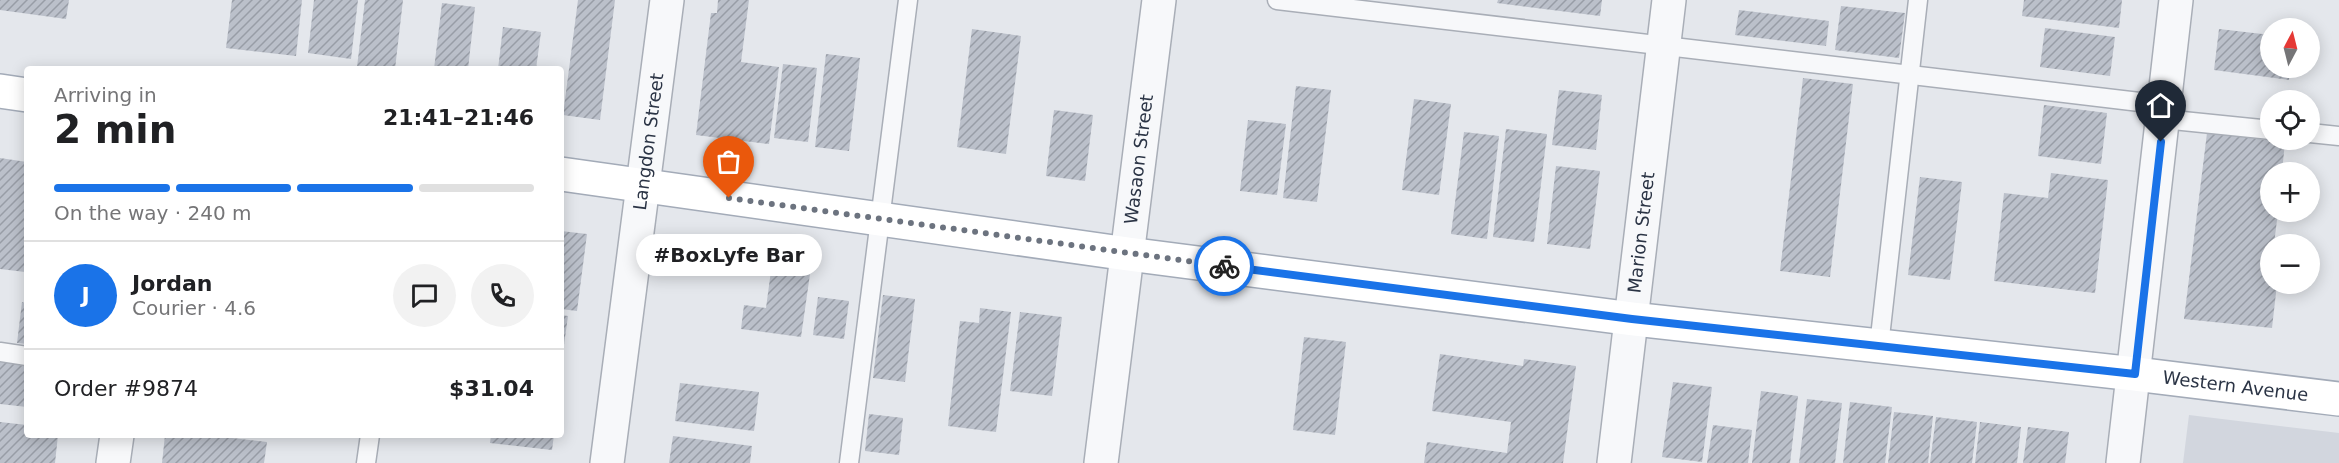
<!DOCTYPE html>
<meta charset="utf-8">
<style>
body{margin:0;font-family:"DejaVu Sans",sans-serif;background:#f2f2f2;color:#202124;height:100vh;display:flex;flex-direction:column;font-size:22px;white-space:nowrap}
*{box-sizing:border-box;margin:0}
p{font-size:20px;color:#757577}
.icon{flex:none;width:33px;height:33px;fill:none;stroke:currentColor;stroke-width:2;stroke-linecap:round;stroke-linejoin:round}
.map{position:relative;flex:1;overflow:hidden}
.panel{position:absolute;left:24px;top:66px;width:540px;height:372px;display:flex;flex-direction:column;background:#fff;border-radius:6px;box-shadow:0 3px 15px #0003}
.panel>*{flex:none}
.needle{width:39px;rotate:7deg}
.buttons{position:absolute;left:2260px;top:18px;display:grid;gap:12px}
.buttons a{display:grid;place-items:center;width:60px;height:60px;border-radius:50%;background:#fff;box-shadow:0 3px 15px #0003;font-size:30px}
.pin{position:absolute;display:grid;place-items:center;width:51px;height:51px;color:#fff;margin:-62px -26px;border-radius:50% 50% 50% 0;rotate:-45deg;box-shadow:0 0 6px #0007}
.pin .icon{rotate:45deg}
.courier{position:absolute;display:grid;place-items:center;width:60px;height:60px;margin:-30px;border:4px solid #1a73e8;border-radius:50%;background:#fff;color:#222;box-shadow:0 2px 8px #0007}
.bubble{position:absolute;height:42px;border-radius:21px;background:#fff;box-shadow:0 3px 15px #0003;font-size:20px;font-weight:600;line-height:42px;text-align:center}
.summary em{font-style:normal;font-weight:600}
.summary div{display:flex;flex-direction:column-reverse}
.summary{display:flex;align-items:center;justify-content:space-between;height:102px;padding:0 30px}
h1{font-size:39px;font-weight:600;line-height:45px}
.bar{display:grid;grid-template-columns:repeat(4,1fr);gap:9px 6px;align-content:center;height:72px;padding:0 30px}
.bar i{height:8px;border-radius:4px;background:#e0e0e0}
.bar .active{background:#1a73e8}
.bar p{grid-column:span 4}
.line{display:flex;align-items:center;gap:15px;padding:0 30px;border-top:2px solid #e0e0e0}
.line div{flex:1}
.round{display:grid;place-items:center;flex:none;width:63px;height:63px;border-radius:32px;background:#f2f2f2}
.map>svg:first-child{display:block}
.built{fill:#d2d6de}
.building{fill:url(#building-hatch)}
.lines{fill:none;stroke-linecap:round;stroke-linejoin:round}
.lane-casing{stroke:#a9aeb7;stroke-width:21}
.street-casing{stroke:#a9aeb7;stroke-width:36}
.primary-casing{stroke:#a3abb8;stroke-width:36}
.lane{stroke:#f7f8fa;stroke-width:18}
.street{stroke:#f7f8fa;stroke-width:33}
.primary{stroke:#fff;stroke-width:33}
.done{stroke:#6c737f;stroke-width:6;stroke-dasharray:0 10.8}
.route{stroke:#1a73e8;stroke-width:8}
.labels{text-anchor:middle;stroke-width:4.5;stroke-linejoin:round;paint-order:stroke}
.street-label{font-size:18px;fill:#2b3445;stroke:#f4f6f9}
</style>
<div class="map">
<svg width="2339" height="463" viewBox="0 0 2339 463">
<defs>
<pattern id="building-hatch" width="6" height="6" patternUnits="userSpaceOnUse" patternTransform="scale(1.5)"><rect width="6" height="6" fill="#bbc0ca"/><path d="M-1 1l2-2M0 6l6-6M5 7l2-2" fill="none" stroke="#989da6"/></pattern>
</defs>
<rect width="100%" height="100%" fill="#e4e7ec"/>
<!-- built -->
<path class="built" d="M2189,415L2339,433V463H2183Z"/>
<!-- building -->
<path class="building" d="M0,0H69L66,19L0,10Z
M232,0H302L296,56L226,48Z
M314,0H358L351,59L308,53Z
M365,0H403L395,69L357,67Z
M578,0H615L600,120L563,115Z
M718,0H749L741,62L779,67L769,144L696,135L711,13H717Z
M1498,0H1602L1600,16L1497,3Z
M2024,0H2122L2119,28L2022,16Z
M442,3L475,7L468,69H434Z
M1841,6L1905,13L1899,58L1835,50Z
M1739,10L1829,21L1826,46L1735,35Z
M503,27L541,32L536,69H498Z
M2045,28L2115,37L2110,76L2040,67Z
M972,29L1021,36L1006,154L957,147Z
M2219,29L2271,35V68H2290L2289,80L2214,70Z
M826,54L860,58L849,151L815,147Z
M783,64L817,68L808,142L774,138Z
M1803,78L1853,84L1830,277L1780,271Z
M1296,86L1331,90L1317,202L1283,198Z
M1559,90L1602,95L1596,150L1552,145Z
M1414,99L1451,104L1439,195L1402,190Z
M2044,105L2107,113L2101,164L2038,156Z
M1054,110L1093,115L1085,181L1046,176Z
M1248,120L1286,124L1277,195L1240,191Z
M1506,129L1547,134L1534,242L1493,237Z
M1464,132L1499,136L1487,239L1451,234Z
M2207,133L2285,142L2282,172H2271V212H2278L2274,244H2271V284H2277L2272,328L2184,319Z
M0,158L27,162L25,272L0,269Z
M1556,166L1600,171L1590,249L1547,244Z
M2051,173L2108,180L2095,293L1994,281L2004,193L2048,198Z
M1920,177L1962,182L1950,280L1908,275Z
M561,231L587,234L577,311L561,309Z
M772,263L811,267L801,337L741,329L744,305L766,308Z
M883,295L915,299L905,382L873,378Z
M818,297L849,301L844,339L813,335Z
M22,302L27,303V344L17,343Z
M980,308L1011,312L996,432L948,426L960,321L979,323Z
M1020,312L1062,317L1052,396L1010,391Z
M561,315L568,316L563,352H561Z
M1304,337L1346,342L1335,435L1293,430Z
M1440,354L1523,366L1524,359L1576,366L1563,463H1424L1427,442L1507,453L1511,422L1432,411Z
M0,362L27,365V407L0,404Z
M1673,382L1712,387L1702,462L1662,457Z
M680,383L759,392L754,431L675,421Z
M1761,391L1798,396L1790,463H1752Z
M1807,399L1842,403L1835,463H1799Z
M1850,402L1892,407L1885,463H1843Z
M1894,412L1933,416L1928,463H1888Z
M869,414L903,418L899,455L865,451Z
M1936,417L1977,422L1972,463H1930Z
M0,422L27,425V435H58L55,463H0Z
M1980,422L2021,427L2017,463H1975Z
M1713,425L1752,430L1748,463H1707Z
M2028,427L2069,432L2065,463H2023Z
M165,435H206L267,442L264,463H162Z
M491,435H554L552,450L490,443Z
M673,436L752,446L750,463H669Z"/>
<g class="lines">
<defs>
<path id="lane" d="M1277,0L2165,105
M2163,119L2271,130
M2310,133L2339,136
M1879,346L1918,0
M0,352L27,356
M366,463L370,435
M849,463L908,0"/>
<g id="street">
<path d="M113,463L117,435"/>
<path id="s1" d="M607,463L667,0"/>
<path id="s2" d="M1101,463L1159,0"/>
<path id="s3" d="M1614,463L1669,0"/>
<path d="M2123,463L2176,0"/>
</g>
<g id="primary">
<path d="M0,91L27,95"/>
<path id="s4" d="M561,174L1128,254L1633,319L2135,374L2339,399"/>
</g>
</defs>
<!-- lane casing -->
<use href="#lane" class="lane-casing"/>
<!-- street casing -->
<use href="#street" class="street-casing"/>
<!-- primary casing -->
<use href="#primary" class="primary-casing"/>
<!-- lane -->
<use href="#lane" class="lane"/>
<!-- street -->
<use href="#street" class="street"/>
<!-- primary -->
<use href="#primary" class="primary"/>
</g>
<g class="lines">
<!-- done -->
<path class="done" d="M729,198L1224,266"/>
<!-- route -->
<path class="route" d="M1224,266L1632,319L2135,374L2161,142"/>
</g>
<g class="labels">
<!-- street labels -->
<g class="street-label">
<text dy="6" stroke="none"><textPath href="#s1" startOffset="324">Langdon Street</textPath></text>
<text dy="6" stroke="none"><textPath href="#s2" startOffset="306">Wasaon Street</textPath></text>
<text dy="6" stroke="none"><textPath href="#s3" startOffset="232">Marion Street</textPath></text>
<text dy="6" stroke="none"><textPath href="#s4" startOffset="1688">Western Avenue</textPath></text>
</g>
</g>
</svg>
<div class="buttons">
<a><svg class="needle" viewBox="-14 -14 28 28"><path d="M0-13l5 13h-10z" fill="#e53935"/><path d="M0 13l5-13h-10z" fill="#757577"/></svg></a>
<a><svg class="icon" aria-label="locate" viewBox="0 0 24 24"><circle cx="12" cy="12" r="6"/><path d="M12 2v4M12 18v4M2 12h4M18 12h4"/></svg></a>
<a>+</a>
<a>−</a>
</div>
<div class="pin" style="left:729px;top:198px;background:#ea580c"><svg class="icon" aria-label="bag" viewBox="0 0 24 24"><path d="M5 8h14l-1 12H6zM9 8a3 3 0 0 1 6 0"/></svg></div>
<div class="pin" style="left:2161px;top:142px;background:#1f2937"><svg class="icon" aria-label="home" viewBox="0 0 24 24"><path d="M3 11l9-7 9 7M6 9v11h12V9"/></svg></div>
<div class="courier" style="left:1224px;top:266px"><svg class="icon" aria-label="bike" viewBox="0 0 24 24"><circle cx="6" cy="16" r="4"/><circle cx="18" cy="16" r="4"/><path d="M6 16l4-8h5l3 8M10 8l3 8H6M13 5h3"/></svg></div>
<div class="bubble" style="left:636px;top:234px;width:186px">#BoxLyfe Bar</div>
<section class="panel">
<div class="summary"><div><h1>2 min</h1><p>Arriving in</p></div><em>21:41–21:46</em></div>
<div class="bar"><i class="active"></i><i class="active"></i><i class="active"></i><i></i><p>On the way · 240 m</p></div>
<div class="line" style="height:108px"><b class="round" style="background:#1a73e8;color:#fff">J</b><div><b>Jordan</b><p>Courier · 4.6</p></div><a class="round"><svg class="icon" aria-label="chat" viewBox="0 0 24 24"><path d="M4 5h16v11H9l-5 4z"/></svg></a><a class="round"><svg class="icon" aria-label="phone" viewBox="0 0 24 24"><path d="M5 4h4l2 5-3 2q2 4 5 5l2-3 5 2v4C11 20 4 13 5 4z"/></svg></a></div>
<div class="line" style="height:78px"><div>Order #9874</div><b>$31.04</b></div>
</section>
</div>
